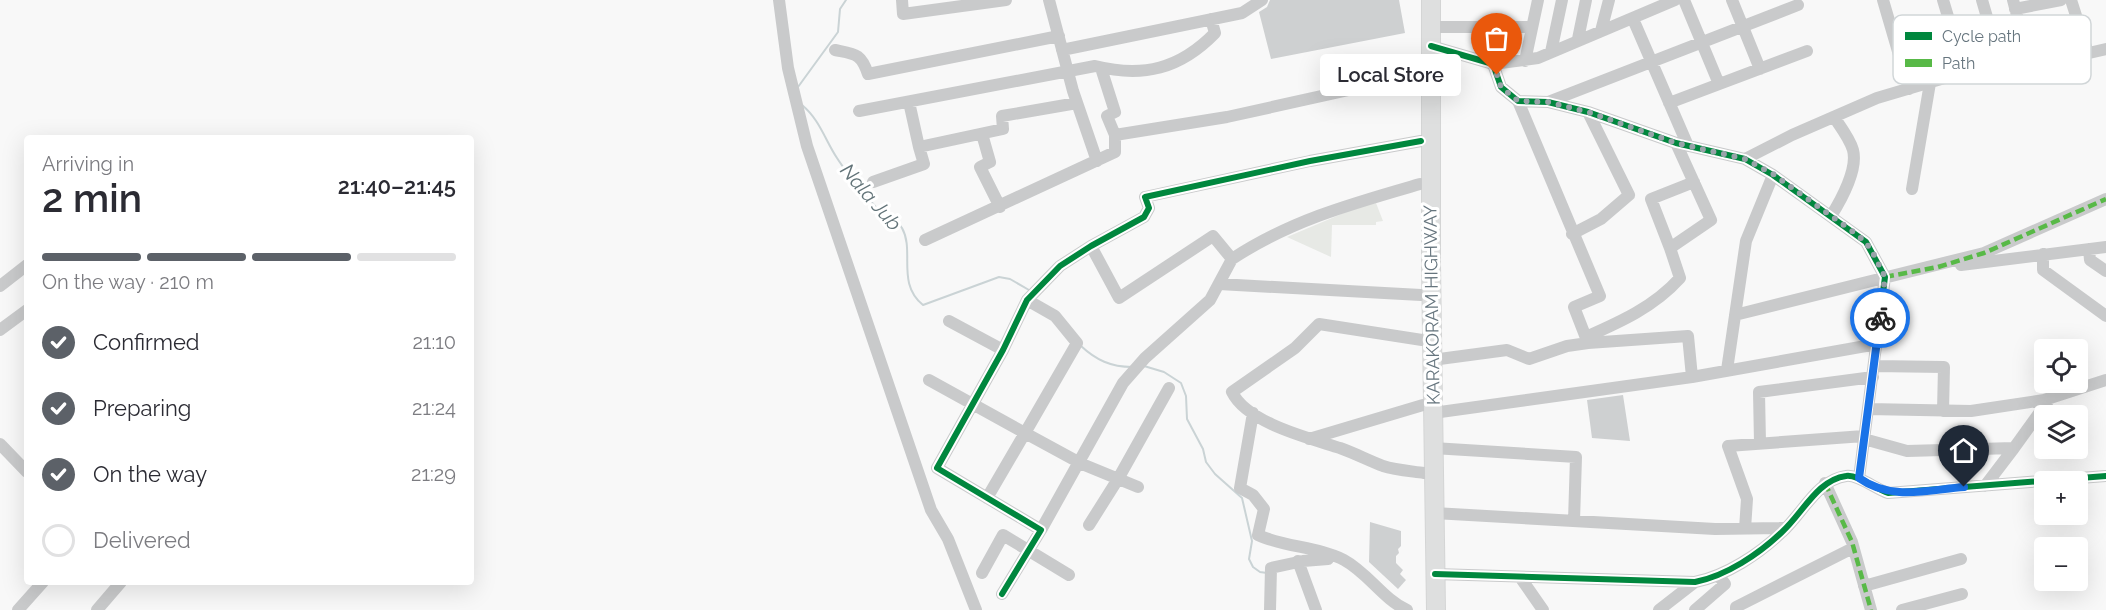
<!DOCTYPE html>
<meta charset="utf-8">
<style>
body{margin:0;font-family:Raleway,sans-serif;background:#f7f7f7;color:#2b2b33;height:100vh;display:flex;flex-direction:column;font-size:22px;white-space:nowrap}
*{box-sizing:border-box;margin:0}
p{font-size:20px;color:#7c7c81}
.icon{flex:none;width:33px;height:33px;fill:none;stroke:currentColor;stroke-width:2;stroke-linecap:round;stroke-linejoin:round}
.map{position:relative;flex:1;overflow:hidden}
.panel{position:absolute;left:24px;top:135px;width:450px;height:450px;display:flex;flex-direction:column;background:#fff;border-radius:6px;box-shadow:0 6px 24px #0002}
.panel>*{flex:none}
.fabs{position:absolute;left:2034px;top:339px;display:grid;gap:12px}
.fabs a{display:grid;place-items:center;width:54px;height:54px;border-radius:6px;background:#fff;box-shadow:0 6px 24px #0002;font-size:30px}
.pin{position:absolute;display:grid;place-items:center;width:51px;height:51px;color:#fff;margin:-62px -26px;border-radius:50% 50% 50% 0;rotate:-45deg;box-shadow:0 0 6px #0007}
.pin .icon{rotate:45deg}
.courier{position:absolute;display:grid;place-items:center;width:60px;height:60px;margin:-30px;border:4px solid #1a73e8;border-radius:50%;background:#fff;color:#222;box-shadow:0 2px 8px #0007}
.bubble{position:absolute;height:42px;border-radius:6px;background:#fff;box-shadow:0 6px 24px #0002;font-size:20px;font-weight:600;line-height:42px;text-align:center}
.headline em{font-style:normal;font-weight:600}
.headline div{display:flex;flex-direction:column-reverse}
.headline{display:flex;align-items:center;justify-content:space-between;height:102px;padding:0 18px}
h1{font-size:39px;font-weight:600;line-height:45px}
.bar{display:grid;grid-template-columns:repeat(4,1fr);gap:9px 6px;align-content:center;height:72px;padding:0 18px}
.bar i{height:8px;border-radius:4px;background:#e1e1e2}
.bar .on{background:#5c6168}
.bar p{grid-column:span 4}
ol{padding:0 18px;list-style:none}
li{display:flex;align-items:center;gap:18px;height:66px}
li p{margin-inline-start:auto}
li .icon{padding:6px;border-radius:50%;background:#5c6168;color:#fff;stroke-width:4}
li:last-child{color:#7c7c81}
li i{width:33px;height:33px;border:3px solid #e1e1e2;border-radius:50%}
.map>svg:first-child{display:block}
.green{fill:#e7e9e5}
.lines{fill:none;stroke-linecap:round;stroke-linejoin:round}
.stream{stroke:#cad3d5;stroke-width:2}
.building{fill:#ced0d1}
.highway-casing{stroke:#d4d5d5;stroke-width:20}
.minor{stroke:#c9cacb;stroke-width:12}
.highway{stroke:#dedfdf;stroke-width:18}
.quiet{stroke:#58b947;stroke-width:4.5;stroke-dasharray:9 4.5;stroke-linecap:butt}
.cycleway-casing{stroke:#fff;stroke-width:10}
.cycleway{stroke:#00873e;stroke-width:6}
.done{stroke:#99a3a9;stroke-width:6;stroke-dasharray:0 10.8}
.route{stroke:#1a73e8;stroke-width:8}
.labels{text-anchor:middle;stroke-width:6;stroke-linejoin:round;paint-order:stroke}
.street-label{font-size:18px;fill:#66757e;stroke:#fff}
.water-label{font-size:20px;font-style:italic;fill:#627378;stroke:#fff}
.key{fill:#fff;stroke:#d1d6d8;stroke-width:1.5}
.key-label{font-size:16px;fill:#66757e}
</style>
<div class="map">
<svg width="2106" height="610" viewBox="0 0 2106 610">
<rect width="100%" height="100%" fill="#f8f8f8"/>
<!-- green -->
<path class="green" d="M1376,203L1383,221L1376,222V225H1332L1331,257L1287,237L1358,207Z"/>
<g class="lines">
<!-- stream -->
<path class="stream" d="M798,87L838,32L840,9L846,0
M802,105C820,120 825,140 837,158C849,177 866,195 880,212C886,218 897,220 902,228C915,251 896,283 923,305L999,277L1010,279L1029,290
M1081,346C1096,360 1111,367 1132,367
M1144,366L1164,372L1181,383L1186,396L1187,419L1203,449L1206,462L1215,474L1242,498L1252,541L1249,559L1253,567L1260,572L1267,573"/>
</g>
<!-- building -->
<path class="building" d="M1270,0H1399L1405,33L1271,59L1259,12L1267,7Z
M1623,395L1630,441L1592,438L1587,400Z
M1370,522L1401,531V546L1398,549L1399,553L1396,556V563L1403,570L1400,574L1406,580L1398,589L1369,562Z"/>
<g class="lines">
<defs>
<path id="highway" d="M1431,0V264L1436,610"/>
</defs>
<!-- highway casing -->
<use href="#highway" class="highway-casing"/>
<!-- minor -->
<path class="minor" d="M779,0L788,68L807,146L931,510L948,539L976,610
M902,0L903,14L1006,0
M1049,0L1073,91L1097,161
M1684,0L1719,84
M1732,0L1760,69
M1883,0L1909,89
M1943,0L1965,73
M1982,0L2002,69
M2013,0L2030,65
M2071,0L2088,53
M2015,9L2061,0
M1633,19L1688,146
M1431,27H1532
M1601,31L1609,0
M1578,39L1586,0
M1431,46L1493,64L1501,87L1518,101L1548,102L1588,112L1676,143L1745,159L1773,175L1866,242L1885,277L1859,478
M835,50C855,54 861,53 868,74L1059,36
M1062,50L1242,13L1262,0
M1551,52L1562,0
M1525,61L1538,0
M1493,64L1538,58L1675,0
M1101,68L1115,112L1107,116L1115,135
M909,102L919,147
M1548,102L1798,5
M1669,103L1807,51
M859,111L1095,66C1143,78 1180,69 1215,33L1211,19
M982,134L990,162L980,167L1000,207
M1676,143L1711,220L1670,248L1651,199L1694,182
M1745,159L1792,135L1877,98L1958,74L2036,65L2106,49
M873,182L924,164L919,147L1003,129L1002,116L1077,103
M1912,189L1930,83
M1831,216C1841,200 1858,169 1853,150C1850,139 1840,126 1834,117
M1572,234L1601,219L1629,195L1588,112
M925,240L1115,152V135L1227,117L1421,74
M1091,246L1119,298L1213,236L1232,259C1291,220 1354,203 1420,184
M2089,249L2090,260L2106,271
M2043,254V270L2106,316
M1961,265L2106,247
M1219,284L1421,295
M0,286L27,265
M1027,300L1055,316L1077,343L1025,433L1082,464L1138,487
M1735,315L1984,253L2106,199
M949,321L1003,350
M0,330L27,310
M1586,337C1620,322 1654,307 1680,278L1670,248
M1422,340L1319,324L1295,348L1232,392C1247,423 1309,438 1340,448C1354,453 1368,460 1383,466C1395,470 1410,471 1424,473
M1432,360L1507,350L1529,359L1567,346L1588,343L1574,307L1600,296L1518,101
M1874,366L1944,367L1943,411
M1727,370L1746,241L1773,175
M1692,377L1877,344
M929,380L1025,433L987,498
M1868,409L1971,411L2044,400L2106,380
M1253,413L1240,488L1253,495L1264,509L1258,535C1284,547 1319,547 1344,560C1368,573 1383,599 1407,610
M1433,413L1692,377L1688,336L1588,343
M1309,439L1423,405
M1864,439L1907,451L2014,448L2050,398
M1760,443L1759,392L1873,377
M0,444L27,472
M1433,448L1576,457L1574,521
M1825,483L1852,542L1871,610
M1985,486L2014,448
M1434,513L1715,529L1786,528
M1089,525L1118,479L1169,388
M1745,529L1747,499L1728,446L1864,436
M1041,530L1123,383L1145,358L1210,300L1232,259
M1298,561L1316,610
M982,573L1003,535L1069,575
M1435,574L1695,582C1726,576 1759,554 1782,532C1803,513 1817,480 1846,476C1857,474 1876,489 1888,493L2106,476
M1520,577L1543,610
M1864,586L1961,559
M1002,594L1041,530L937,468L1003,350L1027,300L1060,266L1091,246L1144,217L1149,208L1145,197L1310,161L1421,141
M18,610L43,582
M97,610L121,582
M1270,610L1271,568L1303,561L1328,559
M1659,610L1695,582
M1695,610L1725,584L1718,575
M1736,610V607L1853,548
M1902,610L1962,594"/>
<!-- highway -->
<use href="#highway" class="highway"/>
<!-- quiet -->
<path class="quiet" d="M1885,277L1938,267L1984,253L2106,199
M1825,483L1852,542L1871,610"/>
<defs>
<path id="cycleway" d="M1431,46L1493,64L1501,87L1518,101L1548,102L1588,112L1676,143L1745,159L1773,175L1866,242L1885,277L1859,478
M1435,574L1695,582C1726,576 1759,554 1782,532C1803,513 1817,480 1846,476C1857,474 1876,489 1888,493L2106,476
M1002,594L1041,530L937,468L1003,350L1027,300L1060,266L1091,246L1144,217L1149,208L1145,197L1310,161L1421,141"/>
</defs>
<!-- cycleway casing -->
<use href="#cycleway" class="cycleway-casing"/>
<!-- cycleway -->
<use href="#cycleway" class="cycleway"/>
</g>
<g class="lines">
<!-- done -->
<path class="done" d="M1497,75L1501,87L1518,101L1548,102L1588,112L1676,143L1745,159L1773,174L1859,236L1871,249L1885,277L1880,318"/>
<!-- route -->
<path class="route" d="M1880,318L1859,478C1891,501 1927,490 1964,487"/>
</g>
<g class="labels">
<!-- street labels -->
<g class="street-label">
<text transform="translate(1432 305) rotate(-91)" y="6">KARAKORAM HIGHWAY</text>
</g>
<!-- water labels -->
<g class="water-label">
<text transform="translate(871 197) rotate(49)" y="7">Nala Jub</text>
</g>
</g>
<!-- legend -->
<rect x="1893" y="15" width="198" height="69" rx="9" class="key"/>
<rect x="1905" y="32" width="27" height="8" fill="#00873e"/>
<rect x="1905" y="59" width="27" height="8" fill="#58b947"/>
<g class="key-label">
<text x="1942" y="42">Cycle path</text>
<text x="1942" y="69">Path</text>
</g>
</svg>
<div class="fabs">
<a><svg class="icon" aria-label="locate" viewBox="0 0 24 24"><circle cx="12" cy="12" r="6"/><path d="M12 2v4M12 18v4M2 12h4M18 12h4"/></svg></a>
<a><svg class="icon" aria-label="layers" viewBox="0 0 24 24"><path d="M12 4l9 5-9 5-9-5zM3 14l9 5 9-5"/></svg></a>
<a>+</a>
<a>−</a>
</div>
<div class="pin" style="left:1497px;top:75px;background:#ea580c"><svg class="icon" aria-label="bag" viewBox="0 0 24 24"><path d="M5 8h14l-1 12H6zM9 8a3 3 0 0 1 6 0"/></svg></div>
<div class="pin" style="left:1964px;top:487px;background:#1f2937"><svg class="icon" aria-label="home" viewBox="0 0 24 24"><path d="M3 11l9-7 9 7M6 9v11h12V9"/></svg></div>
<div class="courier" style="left:1880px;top:318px"><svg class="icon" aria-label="bike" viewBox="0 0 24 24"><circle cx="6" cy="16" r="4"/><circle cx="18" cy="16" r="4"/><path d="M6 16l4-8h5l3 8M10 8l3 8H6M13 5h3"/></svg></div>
<div class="bubble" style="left:1320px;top:54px;width:141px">Local Store</div>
<section class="panel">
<div class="headline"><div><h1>2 min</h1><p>Arriving in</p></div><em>21:40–21:45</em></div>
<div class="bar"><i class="on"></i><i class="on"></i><i class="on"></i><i></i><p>On the way · 210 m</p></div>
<ol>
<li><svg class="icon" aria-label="check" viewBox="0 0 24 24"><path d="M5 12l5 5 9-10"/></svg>Confirmed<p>21:10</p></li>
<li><svg class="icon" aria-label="check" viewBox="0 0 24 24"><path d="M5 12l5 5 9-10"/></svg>Preparing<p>21:24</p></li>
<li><svg class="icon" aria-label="check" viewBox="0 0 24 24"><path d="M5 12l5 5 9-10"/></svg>On the way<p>21:29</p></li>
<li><i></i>Delivered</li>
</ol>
</section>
</div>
